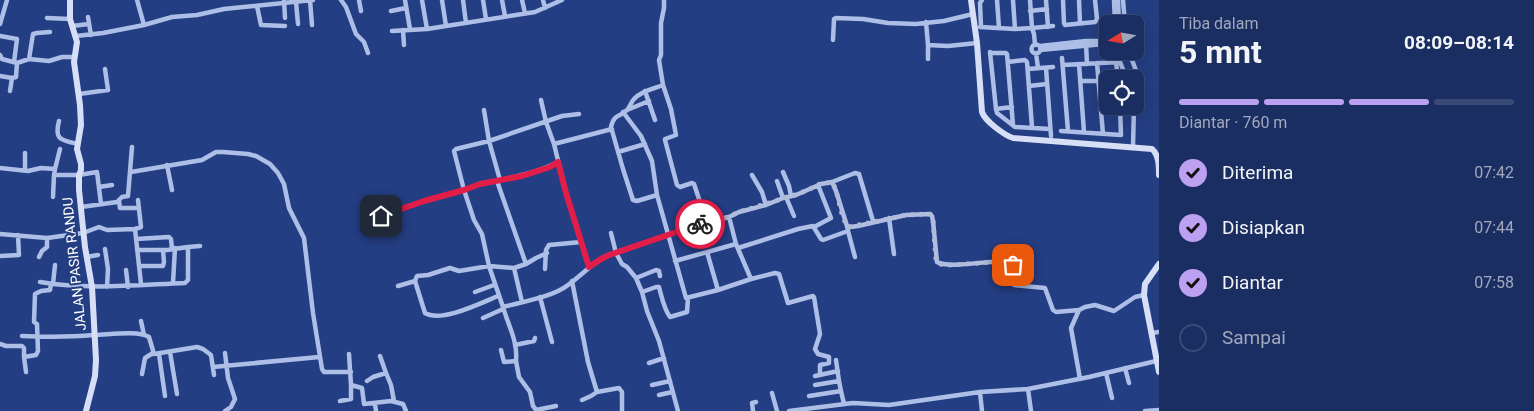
<!DOCTYPE html>
<html lang="id">
<meta charset="utf-8">
<style>
body{margin:0;font-family:Roboto,sans-serif;background:#283a6b;color:#f1f3f6;height:100vh;display:flex;flex-direction:column;font-size:19px;white-space:nowrap}
*{box-sizing:border-box;margin:0}
p{font-size:16px;color:#a0a8be}
.icon{flex:none;width:28px;height:28px;fill:none;stroke:currentColor;stroke-width:2;stroke-linecap:round;stroke-linejoin:round}
.map{position:relative;flex:1;overflow:hidden}
.details{display:flex;flex-direction:column;background:#1b2e62;width:375px}
.details>*{flex:none}
.needle{width:32px;rotate:259deg}
.fabs{position:absolute;left:1099px;top:15px;display:grid;gap:10px}
.fabs a{display:grid;place-items:center;width:45px;height:45px;border-radius:8px;background:#1b2e62;box-shadow:0 5px 20px #0002,0 0 0 1px #394a77;font-size:25px}
.pin{position:absolute;display:grid;place-items:center;width:42px;height:42px;color:#fff;margin:-21px;border-radius:10px;box-shadow:0 2px 8px #0006}
.courier{position:absolute;display:grid;place-items:center;width:50px;height:50px;margin:-25px;border:4px solid #e11d48;border-radius:50%;background:#fff;color:#222;box-shadow:0 1px 6px #0007}
.head em{font-style:normal;font-weight:700}
.head div{display:flex;flex-direction:column-reverse}
.head{display:flex;align-items:center;justify-content:space-between;height:85px;padding:0 20px}
h1{font-size:32px;font-weight:700;line-height:38px}
.bar{display:grid;grid-template-columns:repeat(4,1fr);gap:8px 5px;align-content:center;height:60px;padding:0 20px}
.bar i{height:6px;border-radius:4px;background:#394a77}
.bar .on{background:#bca0f2}
.bar p{grid-column:span 4}
ol{padding:0 20px;list-style:none}
li{display:flex;align-items:center;gap:15px;height:55px}
li p{margin-inline-start:auto}
li .icon{padding:5px;border-radius:50%;background:#bca0f2;color:#111;stroke-width:4}
li:last-child{color:#a0a8be}
li i{width:28px;height:28px;border:2px solid #394a77;border-radius:50%}
main{display:flex;flex:1;min-height:0}
.map>svg:first-child{display:block}
.lines{fill:none;stroke-linecap:round;stroke-linejoin:round}
.street{stroke:#adbee7;stroke-width:4.5}
.secondary{stroke:#d7dff6;stroke-width:6}
.done{stroke:#b2bbd4;stroke-width:5;stroke-dasharray:0 9}
.route{stroke:#e11d48;stroke-width:6}
.labels{text-anchor:middle;stroke-width:4;stroke-linejoin:round;paint-order:stroke}
.street-label{font-size:14px;fill:#fff;stroke:#243e83}
</style>
<main>
<div class="map">
<svg width="1159" height="411" viewBox="0 0 1159 411">
<rect width="100%" height="100%" fill="#243e83"/>
<g class="lines">
<!-- street -->
<path class="street" d="M137,0L144,25
M284,0L285,18
M310,0L312,25
M341,0L346,7L356,34L364,42L368,53
M359,0L361,11
M405,0L410,29
M422,0L427,29
M442,0L446,26
M463,0L466,23
M483,0L486,19
M502,0L505,16
M522,0L525,13
M543,0L545,8
M664,0V8L661,23V55L659,60L663,85C653,89 641,91 634,99C631,102 630,107 627,110C621,117 614,113 611,127L623,169L633,200L637,201L657,195L686,298L718,290L707,252
M997,0L999,28
M1013,0L1015,29
M1030,0L1032,28L1053,26
M1046,0L1048,27
M1063,0L1064,23L1065,25L1095,22L1097,19L1095,0
M1079,0L1080,23
M1114,0L1115,24
M1118,0L1119,24
M1123,0L1125,24
M296,2L298,24
M257,6L261,25L285,26
M391,11L406,8
M1030,11L1047,9
M88,17L91,35
M47,18L70,19
M926,22L928,45L948,46L977,43
M0,24L7,0
M72,26L89,24
M980,27L1015,29L1032,28L1034,34L1035,45
M981,27L980,3L982,0
M403,30L404,45
M392,31L427,29L535,12L562,0
M0,36L17,39L14,62
M76,36L103,33L144,25L172,17L197,15L224,9L313,0
M833,40L834,19L836,18L863,19L888,23L916,24L944,21L973,14
M1086,43L1087,64
M1031.5 49a4.5 4.5 0 1 1 9 0a4.5 4.5 0 1 1-9 0Z
M928,45V59
M1040,46L1086,41H1108
M1040,50L1104,44
M1129,51C1136,75 1142,73 1135,99
M990,52L996,109L997,113L1015,127L1050,129
M990,53H1006L1007,54L1013,125
M1036,53L1038,68
M0,55L2,59L17,63L16,77L12,78L10,91
M1062,58L1068,131
M29,59L33,34L37,33L50,32
M1008,62L1025,60L1027,62L1032,127
M1116,62L1118,79
M17,63L29,59L49,61L62,57H74
M1097,63L1103,134
M1079,64L1084,132
M1063,65L1120,62L1127,79
M1046,68L1051,136
M1028,69L1053,67
M0,76L12,78
M1080,81H1099
M663,85L671,109L676,135L665,139V140L677,185L680,187L692,183L694,184L707,223
M1029,86L1047,84
M645,91L655,120
M79,94L108,90L105,69
M541,100L546,122L554,144L566,193L581,242L549,245L546,250L545,269
M996,109L1012,107
M484,110L489,141L500,180
M627,110L649,101
M623,112L641,136L652,161L657,195
M59,121C54,140 61,140 78,144
M1061,131L1121,135L1120,106
M554,144L612,129
M1133,147L1134,106
M618,152L645,144
M167,165L172,190
M0,168L28,171L41,168L55,169L54,175H79L97,172L101,204
M55,169L60,149
M25,170V153
M131,172L202,160L216,152H223L248,154L256,156L270,164L278,173L284,184L289,208L304,238L313,313L322,369L324,372H351
M783,172L789,186L791,196
M752,175L762,192L766,205
M777,181L783,198
M832,182L855,173L859,174L873,221
M99,187L112,185
M53,197L54,175
M786,197L794,216
M119,201L120,208H139
M81,207L117,202L122,197L128,196L132,147
M381,216L424,201L464,190L479,184L497,181
M729,217L736,244L751,279L775,273L779,274L788,303L813,296L814,297L820,334L815,349L818,354L829,357V363L820,365V375
M889,218L894,254
M814,227L831,218L818,185
M135,229L141,227L138,200
M848,231L855,257
M611,233L616,253L622,264L627,267L636,278L642,292L647,311L659,341L678,411
M0,234L47,238L83,233L99,227L107,230L135,229L141,284
M136,239L169,237L171,239L172,249
M581,242L589,267
M188,247L200,246
M738,248L798,229L813,226L821,239L823,240L848,231L847,226
M105,249L108,269L107,287
M547,253L536,258L526,264L497,181C518,176 539,172 558,162
M0,256L19,255L18,235
M39,257L42,251L47,247V238
M86,257L98,255
M675,261L736,244
M139,266H163L164,262L163,250
M514,268L522,302
M126,270L128,287
M636,278L656,270L659,271L660,276
M415,281L417,276L428,275L450,268L459,271L489,266L514,268L526,264
M572,281L588,362L597,392L591,396L582,400
M40,282C88,290 136,285 185,283L188,280V247L167,250H137
M173,283L175,248
M53,284L55,265
M398,286L415,281L425,313C441,323 481,303 498,296
M718,290L751,279
M475,292L494,285
M642,292L656,287H659C662,298 664,309 670,317L687,312L688,298
M540,297L552,342
M503,307L489,266L482,234L474,220L464,190L454,151L456,149L489,141L562,116L579,114
M1079,310L1071,328L1080,379
M483,318L503,309
M141,321L144,335
M1151,333L1159,332
M22,336C46,337 70,337 94,335C107,335 138,330 149,337L154,354L197,347L203,349L211,355L214,375
M0,344L6,346H22L24,348V357L36,355L38,351L37,324L34,322L35,294L41,291L50,290L51,284
M515,345L534,341L535,338
M501,350L504,362L516,361L519,377L530,392L533,406L537,411
M170,352L177,394
M225,353L228,378L235,399L231,407L225,411
M159,354L165,396
M349,354L351,385L362,388L364,404L391,401L403,404L406,411
M380,356L386,373
M24,357L26,372
M836,360L839,381
M516,361C518,341 508,325 503,307C521,302 553,297 568,285C582,275 593,262 609,255L697,225L729,217L739,212L766,205L783,198L796,195L821,184L832,182L836,191L847,226L850,227L858,226L906,215L930,214L932,216L933,221L937,262C949,269 992,260 1009,261L1013,265L1014,285L1045,288L1053,310L1056,312L1079,310L1085,307L1095,305L1114,311L1135,297L1144,295
M649,363L664,358
M213,367L319,357
M1125,368L1129,383
M1106,373L1112,398
M142,374L145,358L153,353
M815,376L838,371
M367,381L373,377L386,373L391,385L394,401
M652,385L670,381
M815,385L839,381L841,391
M597,392L619,388L622,392V411
M772,393L777,411
M659,395L672,392
M809,396L841,391L844,404
M340,401L351,399V385
M375,404L376,411
M536,410L556,406
M753,411L752,403L756,402
M789,411L853,403L889,405L980,392
M982,411L980,392L1028,389
M1031,411L1028,389L1089,377L1156,361
M1145,411L1159,410"/>
<!-- secondary -->
<path class="secondary" d="M70,0V19L77,42L74,62L80,105L81,125L77,149L81,164V170L79,175V190L85,247L92,287L96,360L95,376L86,411
M971,0L977,43L982,112C985,121 1004,135 1013,138L1152,149C1159,155 1159,166 1159,175
M1159,264L1145,284L1144,295L1159,372"/>
</g>
<g class="lines">
<!-- done -->
<path class="done" d="M700,224L728,217L739,212L801,193L820,184L832,182C840,194 839,217 849,227L906,215L930,214L932,216L933,221L936,260L939,264L951,265L1007,261L1013,265"/>
<!-- route -->
<path class="route" d="M381,216L424,201L464,190L480,184L522,176L550,167L558,162L566,193L589,267L601,259L609,255L700,224"/>
</g>
<g class="labels">
<!-- street labels -->
<g class="street-label">
<text transform="translate(74 264) rotate(-96)" y="5">JALAN PASIR RANDU</text>
</g>
</g>
</svg>
<div class="fabs">
<a><svg class="needle" viewBox="-14 -14 28 28"><path d="M0-13l5 13h-10z" fill="#e53935"/><path d="M0 13l5-13h-10z" fill="#a0a8be"/></svg></a>
<a><svg class="icon" aria-label="locate" viewBox="0 0 24 24"><circle cx="12" cy="12" r="6"/><path d="M12 2v4M12 18v4M2 12h4M18 12h4"/></svg></a>
</div>
<div class="pin" style="left:1013px;top:265px;background:#ea580c"><svg class="icon" aria-label="bag" viewBox="0 0 24 24"><path d="M5 8h14l-1 12H6zM9 8a3 3 0 0 1 6 0"/></svg></div>
<div class="pin" style="left:381px;top:216px;background:#1f2937"><svg class="icon" aria-label="home" viewBox="0 0 24 24"><path d="M3 11l9-7 9 7M6 9v11h12V9"/></svg></div>
<div class="courier" style="left:700px;top:224px"><svg class="icon" aria-label="bike" viewBox="0 0 24 24"><circle cx="6" cy="16" r="4"/><circle cx="18" cy="16" r="4"/><path d="M6 16l4-8h5l3 8M10 8l3 8H6M13 5h3"/></svg></div>
</div>
<section class="details">
<div class="head"><div><h1>5 mnt</h1><p>Tiba dalam</p></div><em>08:09–08:14</em></div>
<div class="bar"><i class="on"></i><i class="on"></i><i class="on"></i><i></i><p>Diantar · 760 m</p></div>
<ol>
<li><svg class="icon" aria-label="check" viewBox="0 0 24 24"><path d="M5 12l5 5 9-10"/></svg>Diterima<p>07:42</p></li>
<li><svg class="icon" aria-label="check" viewBox="0 0 24 24"><path d="M5 12l5 5 9-10"/></svg>Disiapkan<p>07:44</p></li>
<li><svg class="icon" aria-label="check" viewBox="0 0 24 24"><path d="M5 12l5 5 9-10"/></svg>Diantar<p>07:58</p></li>
<li><i></i>Sampai</li>
</ol>
</section>
</main>
